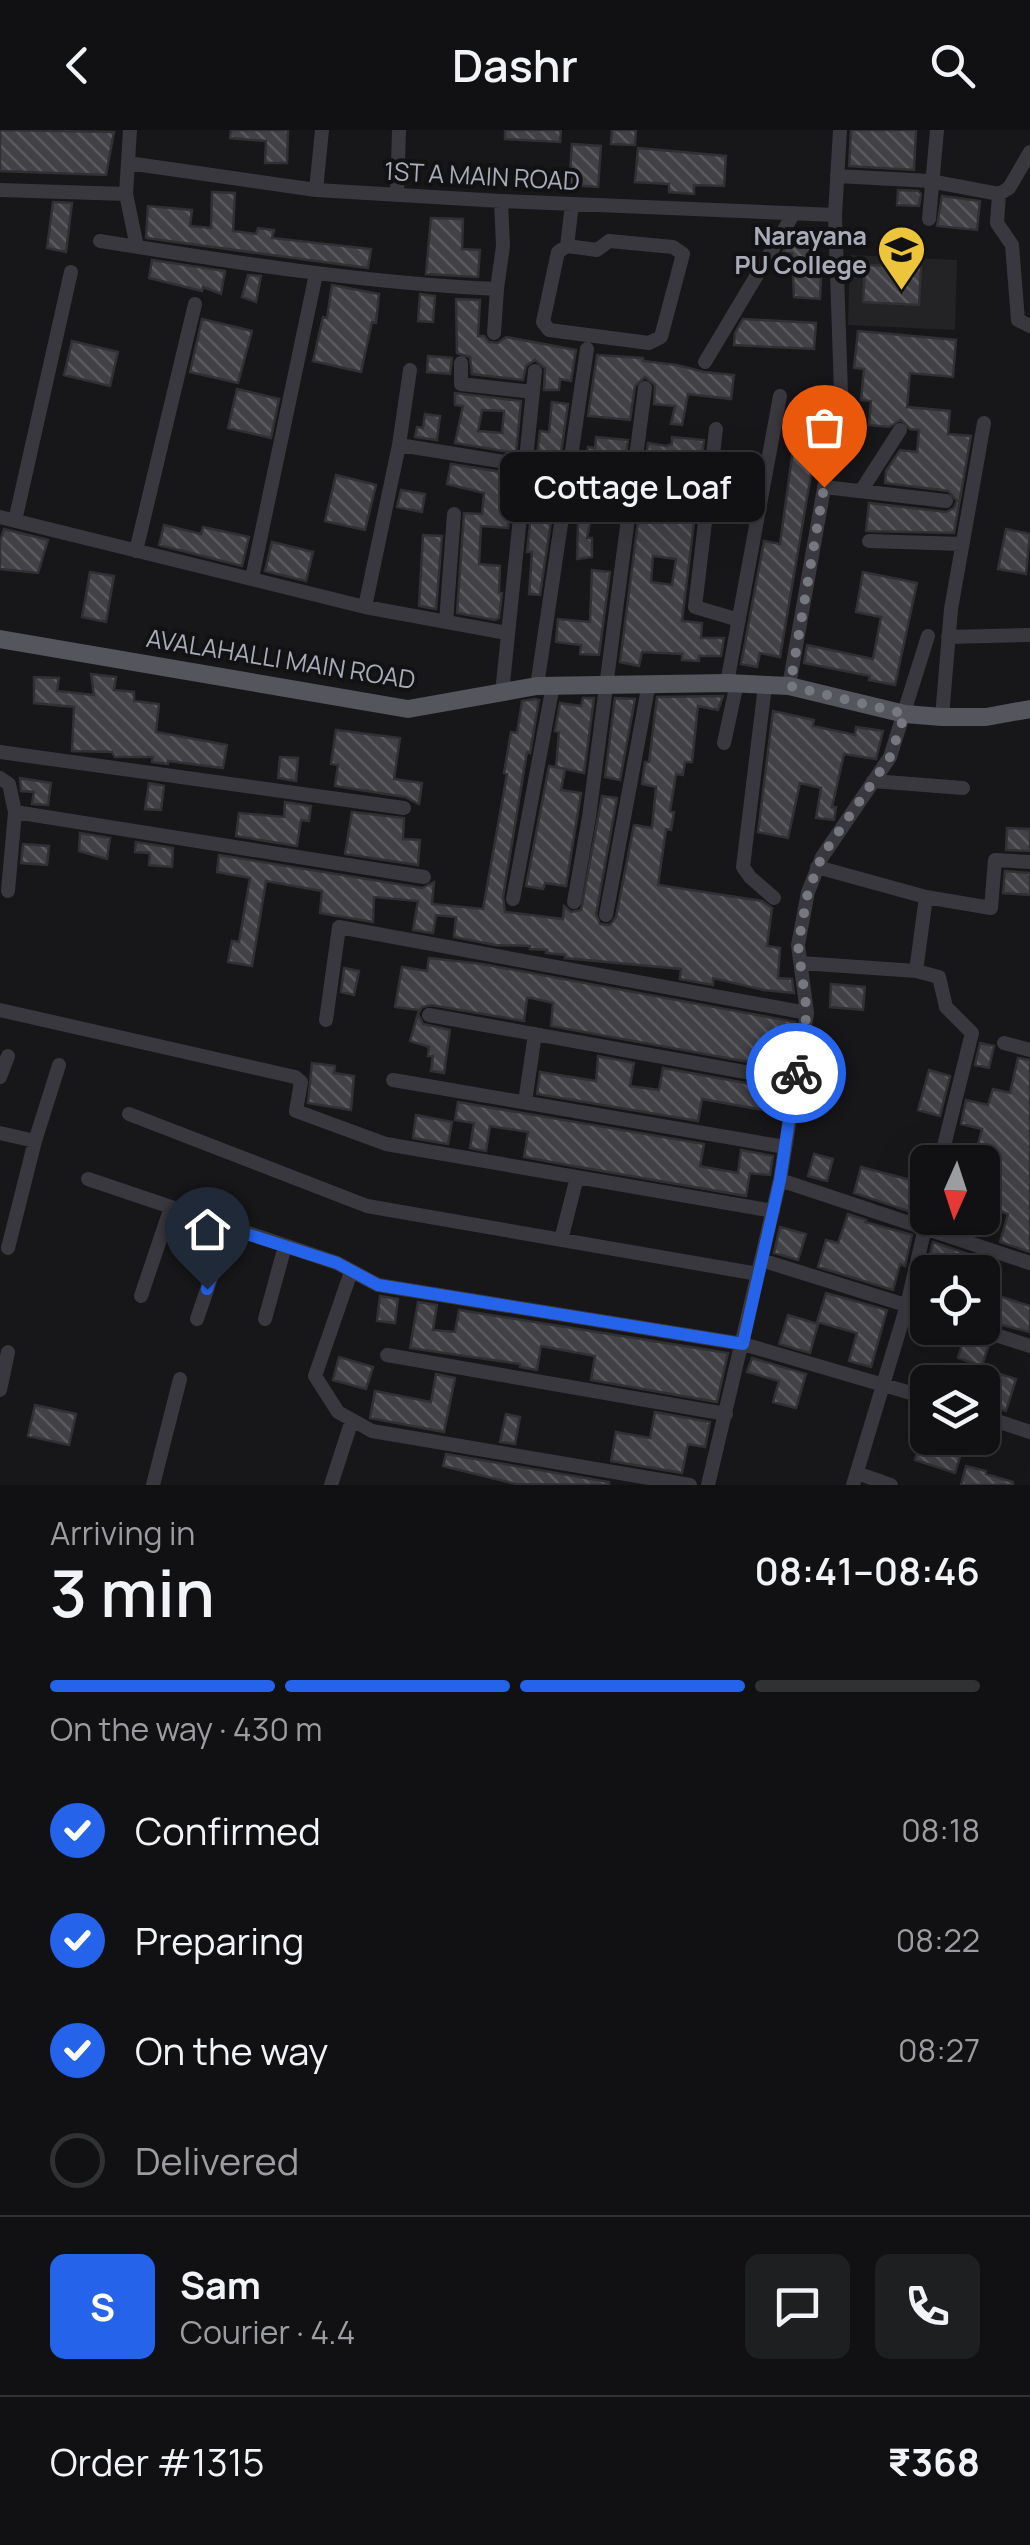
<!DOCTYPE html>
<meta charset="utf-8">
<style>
body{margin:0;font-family:Manrope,sans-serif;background:#1e1f21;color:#f1f3f6;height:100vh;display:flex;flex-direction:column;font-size:38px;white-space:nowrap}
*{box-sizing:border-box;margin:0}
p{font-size:32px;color:#9c9da0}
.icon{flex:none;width:55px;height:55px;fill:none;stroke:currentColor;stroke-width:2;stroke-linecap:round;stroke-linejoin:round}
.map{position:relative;height:1355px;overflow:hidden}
.details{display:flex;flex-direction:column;background:#111113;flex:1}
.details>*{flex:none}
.needle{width:65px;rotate:183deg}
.controls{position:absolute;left:910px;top:1015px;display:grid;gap:20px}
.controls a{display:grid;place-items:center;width:90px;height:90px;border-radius:15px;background:#111113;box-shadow:0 10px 40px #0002,0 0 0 2px #303133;font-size:50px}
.pin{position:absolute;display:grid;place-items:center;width:85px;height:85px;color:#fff;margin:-102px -42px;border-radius:50% 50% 50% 0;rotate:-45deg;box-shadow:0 0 10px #0007}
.pin .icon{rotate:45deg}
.courier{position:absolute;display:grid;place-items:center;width:100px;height:100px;margin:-50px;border:8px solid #2563eb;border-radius:50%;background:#fff;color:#222;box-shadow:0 2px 12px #0007}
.bubble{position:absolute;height:70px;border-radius:15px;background:#111113;box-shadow:0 10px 40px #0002,0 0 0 2px #303133;font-size:32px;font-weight:600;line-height:70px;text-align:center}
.headline em{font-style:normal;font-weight:600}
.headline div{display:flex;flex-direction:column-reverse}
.headline{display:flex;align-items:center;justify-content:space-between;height:170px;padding:0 50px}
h1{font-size:65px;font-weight:600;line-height:75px}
.bar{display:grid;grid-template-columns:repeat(4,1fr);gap:15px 10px;align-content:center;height:120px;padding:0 50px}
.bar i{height:12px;border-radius:8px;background:#303133}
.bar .selected{background:#2563eb}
.bar p{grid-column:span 4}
.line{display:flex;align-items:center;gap:25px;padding:0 50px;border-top:2px solid #303133}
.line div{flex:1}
.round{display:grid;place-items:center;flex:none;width:105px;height:105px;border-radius:15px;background:#1e1f21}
ol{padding:0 50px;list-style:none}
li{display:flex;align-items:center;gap:30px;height:110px}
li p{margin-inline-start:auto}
li .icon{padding:10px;border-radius:50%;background:#2563eb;color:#fff;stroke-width:4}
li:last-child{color:#9c9da0}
li i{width:55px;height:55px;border:5px solid #303133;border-radius:50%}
header{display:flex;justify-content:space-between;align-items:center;height:130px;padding:0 50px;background:#111113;font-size:45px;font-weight:600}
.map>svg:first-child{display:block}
.built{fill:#232326}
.building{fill:url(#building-back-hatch);stroke:#313135;stroke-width:2.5;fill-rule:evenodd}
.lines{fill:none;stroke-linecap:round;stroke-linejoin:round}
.minor{stroke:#38383e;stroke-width:14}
.major{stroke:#54555d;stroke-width:18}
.done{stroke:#767880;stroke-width:10;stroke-dasharray:0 18}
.route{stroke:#2563eb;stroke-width:12}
.labels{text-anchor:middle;stroke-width:8;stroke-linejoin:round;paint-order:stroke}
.street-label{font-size:25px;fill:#a9acb8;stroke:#121214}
.poi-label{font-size:25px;font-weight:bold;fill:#a9acb8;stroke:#121214;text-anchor:end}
</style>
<header><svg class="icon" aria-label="back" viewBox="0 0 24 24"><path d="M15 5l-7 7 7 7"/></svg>Dashr<svg class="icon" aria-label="search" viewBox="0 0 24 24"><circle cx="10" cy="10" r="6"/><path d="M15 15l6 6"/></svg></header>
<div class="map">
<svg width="1030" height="1355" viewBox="0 0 1030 1355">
<defs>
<pattern id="building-back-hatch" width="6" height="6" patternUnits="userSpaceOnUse" patternTransform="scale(2.5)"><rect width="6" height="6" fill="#414146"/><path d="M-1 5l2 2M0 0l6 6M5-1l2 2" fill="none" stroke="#5a5a5f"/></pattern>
</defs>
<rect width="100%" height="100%" fill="#171719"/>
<!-- built -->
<path class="built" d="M850,125L957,130L955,200L848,195Z"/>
<!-- building -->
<path class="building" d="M0,0L114,2L106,45L0,41Z
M231,0H288L287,33H265L266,11L230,8Z
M505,0H561L560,12L505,9Z
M612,0H636L635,15L611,14Z
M851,0H916L914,40L849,36Z
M572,14L601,16L598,57L569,55Z
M638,18L726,26L724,56L694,55V64L669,62V54L635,52Z
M898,60L918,61L921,64L919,76L897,75Z
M212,62L235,63L233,101L256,104L258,98L274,100L272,108L371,119L368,138L146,108L148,76L192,80L190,96L211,98Z
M942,66L980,71L977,100L937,96Z
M53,72L72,73L66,122L47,118Z
M431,88L463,89L462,119L480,120L478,147L426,144Z
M793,106L817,107L816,147H821L820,169L794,167L792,123L783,122Z
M152,130L225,141L221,164L203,157L202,161L149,148Z
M865,135L921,137L919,175L863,172Z
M248,145L261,146L256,172L242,167Z
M332,155L379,164L376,193L372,192L361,242L313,231L323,187L327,188Z
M420,164L435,166L433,192L418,191Z
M456,169L480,170L478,206H484L489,212L498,213L506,207L576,220L571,251L560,249L559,260H544L545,238L535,230L526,236L523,250L472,244L470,227L457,223Z
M202,189L252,201L238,253L190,242Z
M743,189L816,193L814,219L734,215L735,203Z
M858,201L956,210L953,247L910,243L907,277L950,281L948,304L971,306L954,403L866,401L869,373L946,382L954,378L957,371L948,361L885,353L886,341L900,320L917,322L919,300L910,299L901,290L889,297L869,295L871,271L861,270L864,239L854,238Z
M72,211L118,222L110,256L64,245Z
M597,225L643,228V231L677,235L704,242L734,245L731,269L688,264L682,295L671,294L675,276L654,274L655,255L645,247L635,256L630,290L588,286Z
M428,226L452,228L450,244L427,242Z
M237,259L279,269L271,308L228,298Z
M455,263L521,271L516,323L455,313L463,276L455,275ZM482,280L504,281L502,303L478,301Z
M552,272L568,274L560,330L537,326L540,301L549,302Z
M425,284L440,286L437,310L415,307L417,297L423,298Z
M596,307L628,310L618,385L592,383L587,408H592V427L577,429L578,393L572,392L576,362L584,363L588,317L595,318Z
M672,307L704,310L682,491L702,493L701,508H724L721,526H699V531L682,530V524L642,522L639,536L620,532L648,313L666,316L672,314ZM653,426L676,429L672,455L651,452Z
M794,312L816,315L780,527L760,523L757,537L741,534L764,411L780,414Z
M451,334L514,344L508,398L481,396L479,434L500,436L499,462L502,463L499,488L495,490L457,483L464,383L482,384L484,363L447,354Z
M336,345L376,355L365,400L325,391Z
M534,356L556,358L540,465L529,464L532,422H527Z
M401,360L425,364L422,382L397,377Z
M164,395L201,404L203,397L249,407L242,436L159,415Z
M4,399L48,410L38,443L0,439V411Z
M1006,399L1030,404L1026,444L998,439Z
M423,405L442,406L436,479L419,476Z
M272,412L313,422L306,451L265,441Z
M592,440L610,442L599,525L580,524L581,515L556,512L558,489L590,492Z
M90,442L114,446L106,492L82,487Z
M863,442L917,453L895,555L869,550L870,546L804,533L807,515L873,529L881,487L856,482Z
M91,544L116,547L114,560L134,562V571L159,574L156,602L227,615L223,638L168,631V634L152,632L153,627H115L112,622L72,621L74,577L34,573V547L59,548L57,561L94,565Z
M723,566L718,580L698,576L692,632H685L683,645L676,644L670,681L674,682L671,700L666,699L658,755L762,771L772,778L767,816L780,818L778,848L792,849L794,863L764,860L713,848V855L680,849L681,839L565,828V825L546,823L547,820L530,819V816L495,815L454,807L456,787L436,785L433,803L413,800L418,771L374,767L373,792L320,783L322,761L266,751L252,836L228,832L232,811L239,812L250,748L217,742L219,725L422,758L434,752L432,774L483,779L507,644L504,643L511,602L517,603L522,571L535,569L539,570L530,623L527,622L503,767L505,782L563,789L564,776L571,782L581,780L602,666L617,668L596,784L600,794L610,795L616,787L634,695L652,698L656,657L642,654L645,632H649L657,567Z
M583,568H594L584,643L556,637L559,602L555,601L560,573L581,576Z
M615,568L635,569L620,650L605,647Z
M773,581L814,590L813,596L855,605L856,597L883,601L876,629L844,624L832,677H836L834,690L816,688L821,658L800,653L788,708L758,702Z
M336,600L400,608L394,649L422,653L419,674L405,667L335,656L338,635L331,634Z
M280,627L298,628L296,651L278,648Z
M549,636L565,639L561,660L581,663L566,756L545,753L543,759L526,756Z
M20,648L51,653L48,675L32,674L34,662L21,661Z
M149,653L164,656L161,680L145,679Z
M285,672L311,676L309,691L301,690L297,716L236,706L239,683L284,687Z
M352,682L404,688L403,709L420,710L418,735L345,724Z
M1007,698L1030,699V721L1006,720Z
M80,703L110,708L107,729L79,721Z
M136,712L173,718L172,737L149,735L150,723L135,722Z
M23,714L49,716L47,735L21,733Z
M1005,741L1030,743V765L1003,763Z
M429,828L482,834L795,892L787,939L551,896L553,873L532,868H527L524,891L431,875L422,877L418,884L423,894L450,900L444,943L431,941L433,926H428L429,917L410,911L419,880L395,877L402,837L427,841Z
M344,838L359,841L354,865L341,862Z
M831,854L865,857L863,880L830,877Z
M980,913L994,916L989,938L975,935Z
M598,926L634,933L630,956L659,960L663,938L784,960L780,983L702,969L698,991L537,964L540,942L596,951Z
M1018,928L1030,930V1122L1000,1112L1008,1084L982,1074V1053L989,1029L975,1026L982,999L961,994L966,970L988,975L993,959L1010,963Z
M312,933L335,936L334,943L354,946L351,980L308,973Z
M929,940L950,946L940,986L918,980Z
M458,972L704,1014L700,1036L704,1037L738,1043L741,1020L773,1026L770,1045L750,1043L746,1066L579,1037L524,1027L528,1002L490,996L486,1021L470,1018L474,993L455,990Z
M416,985L452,992L448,1014L413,1008Z
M814,1024L833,1029L827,1051L808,1046Z
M861,1037L922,1053L914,1083L854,1063Z
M848,1084L866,1090L865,1092L912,1105L905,1136L900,1134L893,1160L818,1137L826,1110L838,1113Z
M780,1097L806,1104L798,1130L774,1123Z
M933,1112L980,1128L976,1142L926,1141Z
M986,1162L1030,1176V1202L982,1190Z
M826,1163L887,1180L871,1237L849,1231L857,1203L817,1192Z
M380,1166L398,1169L395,1193L377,1191Z
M418,1172L437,1175L433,1200L455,1202L459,1180L728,1223L717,1272L591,1250L595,1226L562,1220L541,1216L537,1240L520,1237V1234L410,1218Z
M788,1185L818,1194L810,1223L779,1214Z
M964,1208L989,1214L982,1236L958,1228Z
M339,1227L373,1237L366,1259L333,1250Z
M752,1228L806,1244L796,1278L773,1272L779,1251L747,1242Z
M974,1236L1016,1249L1006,1281L982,1274V1252H969Z
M436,1244L455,1248L444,1302L370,1288L375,1261L431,1272Z
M35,1275L76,1284L69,1315L28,1306Z
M655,1282L710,1292L705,1317L688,1314L682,1343L611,1331L616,1302L650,1308Z
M506,1284L520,1287L515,1314L500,1312Z
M922,1308H966L955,1343L915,1330Z
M446,1324L609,1352V1355L516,1354L443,1336Z
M966,1336L986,1341V1344L1013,1352V1355H961Z"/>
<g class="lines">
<!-- minor -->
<path class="minor" d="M130,0L126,64L137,117
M128,33L316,60L501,71L835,85
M837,46L930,51L999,64L1009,58L1030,22
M0,60L126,64
M316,60L322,0
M397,64L399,0
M999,64L997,93L1012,115L1018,190L1030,196
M929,89L937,0
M100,111C232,132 363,153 497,159L503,116L501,71
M567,116L597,120L609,111L673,117L683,124L661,207L649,213L549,200L543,192L558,122L567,116L572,74
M494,203L497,159
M705,232L794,83
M461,233V254L533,262
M410,240L399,315L568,342
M716,299L695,477L739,490
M824,357L946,371
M861,361L900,300
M0,387L365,477L507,503
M15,391L71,142
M869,411L962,414
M136,421L195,174
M252,448L316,144
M365,477L399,315
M446,492L454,384
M948,507L1030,505
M727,553L780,266
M537,556L587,219
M765,556L743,737L750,747L774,768
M789,556L841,262L835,85L840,0
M502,563L535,241
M942,587L951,479L984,293
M724,613L737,553
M0,622L404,678
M0,648L9,654L15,682L424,747
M873,651L963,658
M817,737L926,767L991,778L995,730L1030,732
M8,761L15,682
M926,767L916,841L939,847L946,877L972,903L940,1032
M513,769L553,555
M574,772L589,687L645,258
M606,785L649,553
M801,833L916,841
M0,880L295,947L301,952L296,981L386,1014L773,1081
M429,885L795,951
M326,890L339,797L807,883
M1004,913L1030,920
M0,947L8,926
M393,950L785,1017
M525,972L535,904
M129,984L367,1076L758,1144
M0,1003L35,1011
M88,1049L337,1133L378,1155L743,1214L928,1268
M780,1050L1030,1133
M561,1110L577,1047
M8,1118L35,1011L59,935
M761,1130L928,1182
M351,1142L315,1246L338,1282L372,1301L690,1355
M141,1166L171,1077
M197,1189L228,1098
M265,1189L285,1116
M974,1198L1030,1216
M387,1225L726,1284
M0,1260L8,1222
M982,1286L1030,1302
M857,1343L891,1355
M153,1355L180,1249
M331,1355L352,1290
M708,1355L780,1050L807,883L798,815L808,762L822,727L890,627L928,506
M853,1355L907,1175L928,1085"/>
<!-- major -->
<path class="major" d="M0,509L408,579L537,556L727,553L789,556L905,584L942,587H986L1030,579"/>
</g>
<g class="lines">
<!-- done -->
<path class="done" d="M796,943L807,883L798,815L808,762L822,726L890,627L905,584L790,556L824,357"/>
<!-- route -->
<path class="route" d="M207,1159L228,1098L337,1133L378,1155L743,1214L780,1050L796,943"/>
</g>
<!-- icons -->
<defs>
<symbol id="university-pin" viewBox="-11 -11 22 30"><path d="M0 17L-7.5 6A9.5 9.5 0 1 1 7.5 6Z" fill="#edc53a" stroke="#121214"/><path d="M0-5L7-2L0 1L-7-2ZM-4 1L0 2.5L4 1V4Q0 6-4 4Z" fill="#111"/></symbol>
</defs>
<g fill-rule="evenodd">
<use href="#university-pin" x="874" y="92" width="55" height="75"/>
</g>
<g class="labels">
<!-- street labels -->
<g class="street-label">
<text transform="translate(482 46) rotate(3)" y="9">1ST A MAIN ROAD</text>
<text transform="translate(281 529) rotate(9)" y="9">AVALAHALLI MAIN ROAD</text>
</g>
<!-- poi labels -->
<g class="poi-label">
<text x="867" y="115">Narayana<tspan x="867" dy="29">PU College</tspan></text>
</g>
</g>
</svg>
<div class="controls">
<a><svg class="needle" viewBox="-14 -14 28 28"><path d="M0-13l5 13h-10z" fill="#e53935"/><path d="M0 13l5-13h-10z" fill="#9c9da0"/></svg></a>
<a><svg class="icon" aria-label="locate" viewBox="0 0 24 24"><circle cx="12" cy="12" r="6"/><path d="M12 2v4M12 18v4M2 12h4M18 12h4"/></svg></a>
<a><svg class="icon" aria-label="layers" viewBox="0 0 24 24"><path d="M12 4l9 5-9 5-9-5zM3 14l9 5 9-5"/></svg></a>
</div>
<div class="pin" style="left:824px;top:357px;background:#ea580c"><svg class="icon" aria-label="bag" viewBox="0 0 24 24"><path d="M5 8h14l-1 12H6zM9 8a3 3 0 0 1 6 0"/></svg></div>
<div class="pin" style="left:207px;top:1159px;background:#1f2937"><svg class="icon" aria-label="home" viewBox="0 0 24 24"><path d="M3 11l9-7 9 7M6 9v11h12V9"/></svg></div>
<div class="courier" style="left:796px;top:943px"><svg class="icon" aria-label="bike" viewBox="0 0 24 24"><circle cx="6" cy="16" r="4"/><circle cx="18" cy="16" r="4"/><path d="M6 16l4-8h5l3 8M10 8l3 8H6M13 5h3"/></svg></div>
<div class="bubble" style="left:500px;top:322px;width:265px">Cottage Loaf</div>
</div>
<section class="details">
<div class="headline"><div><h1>3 min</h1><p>Arriving in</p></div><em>08:41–08:46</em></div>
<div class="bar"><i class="selected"></i><i class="selected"></i><i class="selected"></i><i></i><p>On the way · 430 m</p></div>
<ol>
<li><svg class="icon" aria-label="check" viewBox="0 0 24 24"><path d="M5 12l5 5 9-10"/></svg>Confirmed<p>08:18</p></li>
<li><svg class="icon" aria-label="check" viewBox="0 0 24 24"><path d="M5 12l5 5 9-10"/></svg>Preparing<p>08:22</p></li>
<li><svg class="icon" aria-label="check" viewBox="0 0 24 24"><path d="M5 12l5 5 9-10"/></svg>On the way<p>08:27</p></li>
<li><i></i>Delivered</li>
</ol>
<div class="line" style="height:180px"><b class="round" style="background:#2563eb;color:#fff">S</b><div><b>Sam</b><p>Courier · 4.4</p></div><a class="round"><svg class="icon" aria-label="chat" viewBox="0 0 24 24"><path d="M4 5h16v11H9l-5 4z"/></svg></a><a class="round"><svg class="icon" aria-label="phone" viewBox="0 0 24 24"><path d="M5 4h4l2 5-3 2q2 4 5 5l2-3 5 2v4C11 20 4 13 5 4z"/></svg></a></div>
<div class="line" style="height:130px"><div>Order #1315</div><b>₹368</b></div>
</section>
